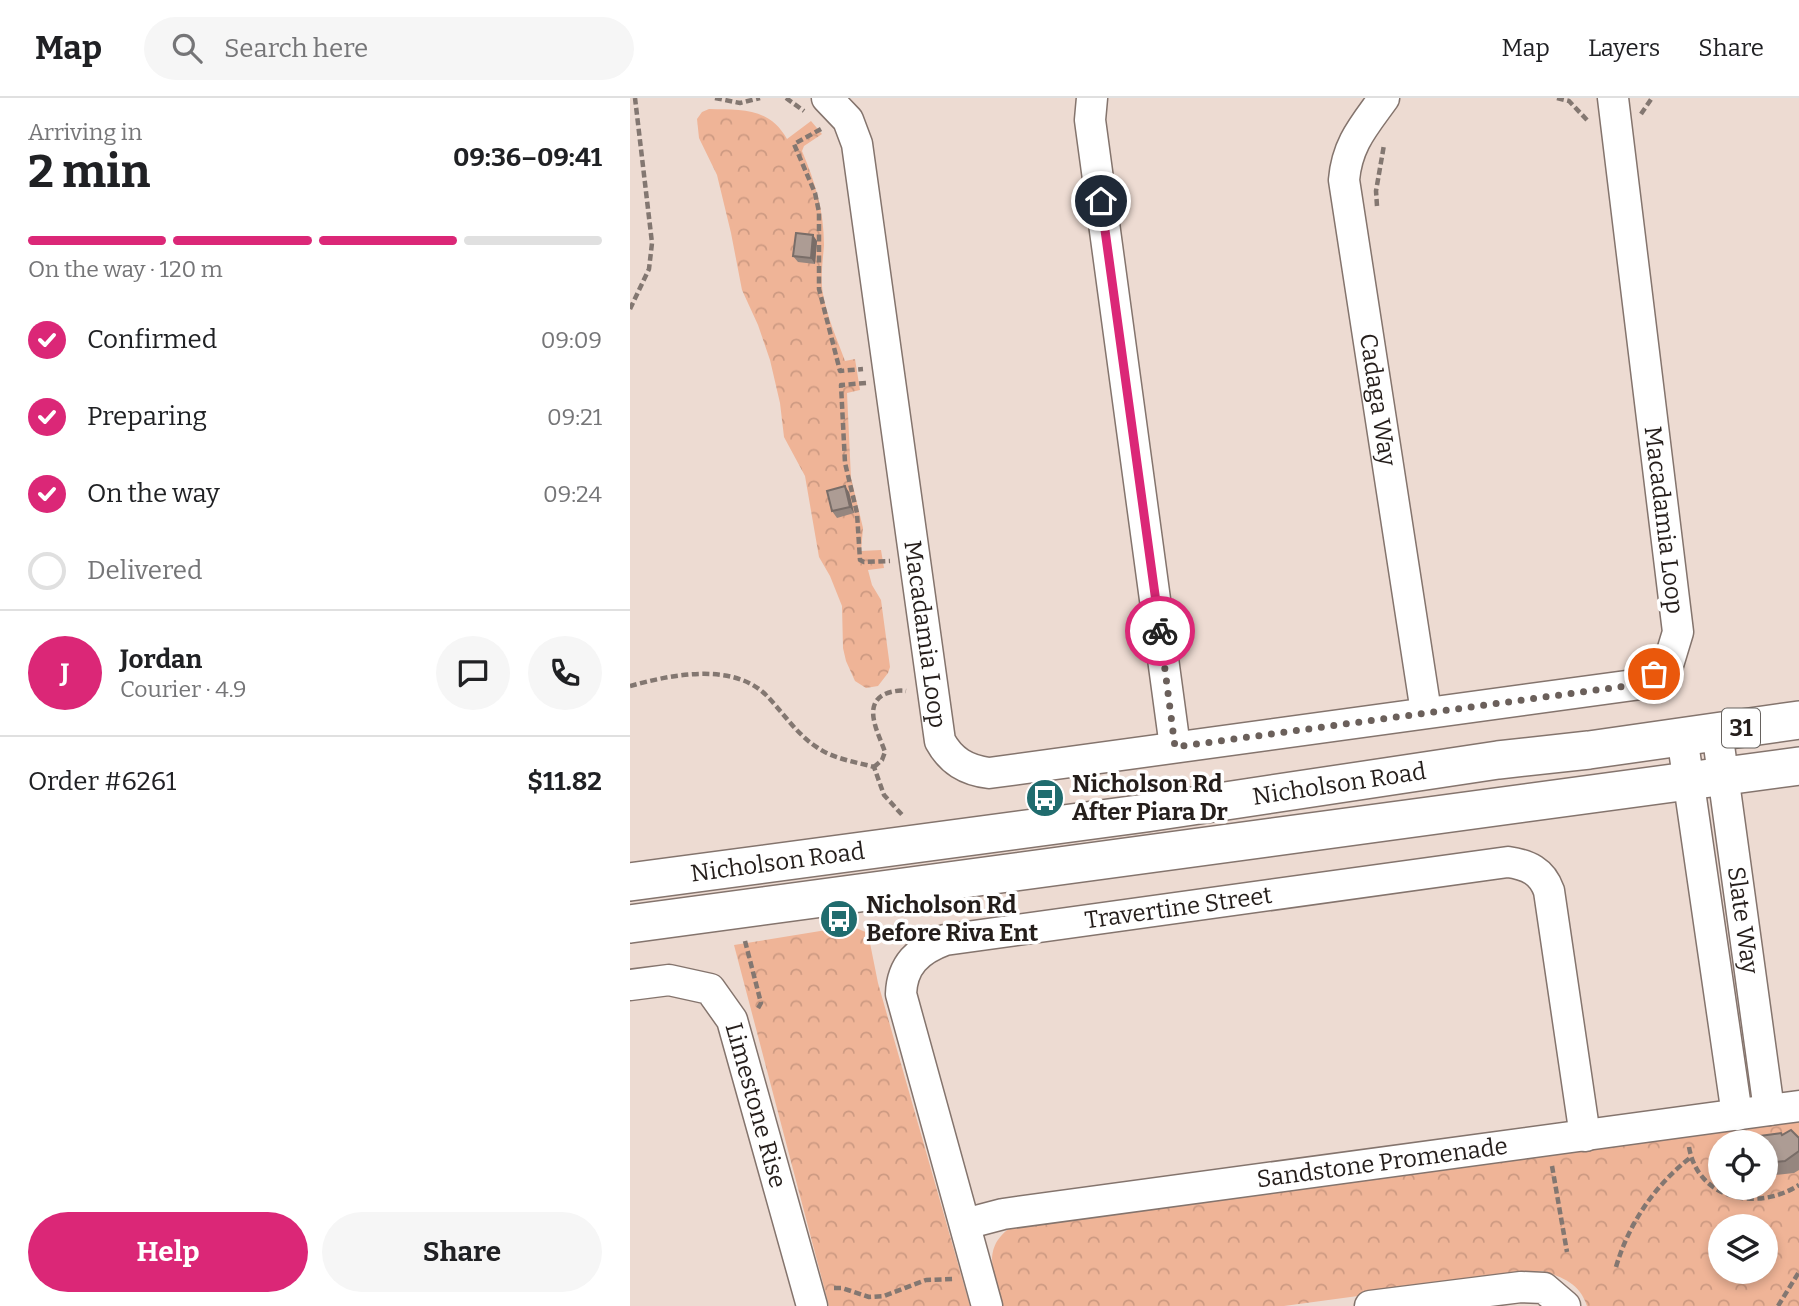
<!DOCTYPE html>
<meta charset="utf-8">
<style>
body{margin:0;font-family:Bitter,serif;background:#f6f6f6;color:#202124;height:100vh;display:flex;flex-direction:column;font-size:26px;white-space:nowrap}
*{box-sizing:border-box;margin:0}
p{font-size:23px;color:#757577}
.icon{flex:none;width:38px;height:38px;fill:none;stroke:currentColor;stroke-width:2;stroke-linecap:round;stroke-linejoin:round}
.map{position:relative;flex:1;overflow:hidden}
.side{display:flex;flex-direction:column;background:#fff;width:630px}
.side>*{flex:none}
.buttons{position:absolute;left:1078px;top:1032px;display:grid;gap:14px}
.buttons a{display:grid;place-items:center;width:70px;height:70px;border-radius:50%;background:#fff;box-shadow:0 4px 10px #0003;font-size:35px}
.pin{position:absolute;display:grid;place-items:center;width:60px;height:60px;color:#fff;margin:-30px;border:4px solid #fff;border-radius:50%;box-shadow:0 2px 7px #0007}
.courier{position:absolute;display:grid;place-items:center;width:70px;height:70px;margin:-35px;border:5px solid #db2777;border-radius:50%;background:#fff;color:#222;box-shadow:0 2px 9px #0007}
.head em{font-style:normal;font-weight:700}
.head div{display:flex;flex-direction:column-reverse}
.head{display:flex;align-items:center;justify-content:space-between;height:119px;padding:0 28px}
h1{font-size:46px;font-weight:700;line-height:52px}
.bar{display:grid;grid-template-columns:repeat(4,1fr);gap:10px 7px;align-content:center;height:84px;padding:0 28px}
.bar i{height:9px;border-radius:5px;background:#e0e0e0}
.bar .on{background:#db2777}
.bar p{grid-column:span 4}
.line{display:flex;align-items:center;gap:18px;padding:0 28px;border-top:2px solid #e0e0e0}
.line div{flex:1}
.round{display:grid;place-items:center;flex:none;width:74px;height:74px;border-radius:37px;background:#f6f6f6}
ol{padding:0 28px;list-style:none}
li{display:flex;align-items:center;gap:21px;height:77px}
li p{margin-inline-start:auto}
li .icon{padding:7px;border-radius:50%;background:#db2777;color:#fff;stroke-width:4}
li:last-child{color:#757577}
li i{width:38px;height:38px;border:4px solid #e0e0e0;border-radius:50%}
.cta{display:flex;gap:14px;margin-top:auto;padding:14px 28px}
.cta a{flex:1;height:80px;border-radius:42px;background:#db2777;color:#fff;font-size:28px;font-weight:700;line-height:80px;text-align:center}
.cta a+a{background:#f6f6f6;color:#202124}
header{display:flex;align-items:center;gap:42px;box-sizing:border-box;height:98px;padding:0 35px;background:#fff;border-bottom:2px solid #e0e0e0}
header strong{font-size:33px}
nav{display:flex;gap:38px;margin-inline-start:auto;font-size:24px}
.search{width:490px;height:63px;background:#f6f6f6;display:flex;align-items:center;gap:18px;box-sizing:border-box;padding:0 24px;border-radius:38px;color:#757577;font-size:26px}
main{display:flex;flex:1;min-height:0}
.map>svg:first-child{display:block}
.park{fill:url(#park-crowns);fill-rule:evenodd}
.lines{fill:none;stroke-linecap:round;stroke-linejoin:round}
.minor-casing{stroke:#84746d;stroke-width:33}
.major-casing{stroke:#84746d;stroke-width:40}
.path{stroke:#837771;stroke-width:4.5;stroke-dasharray:7 3.5;stroke-linecap:butt}
.minor{stroke:#fff;stroke-width:30}
.major{stroke:#fff;stroke-width:37}
.wall{fill:#95867f}
.shaded-wall{fill:#796d68}
.building{fill:#ad9c94;stroke:#796d68;stroke-width:2}
.done{stroke:#6b605b;stroke-width:7;stroke-dasharray:0 12.6}
.route{stroke:#db2777;stroke-width:9}
.labels{text-anchor:middle;stroke-width:7;stroke-linejoin:round;paint-order:stroke}
.shield{fill:#fff;stroke:#66625f;stroke-width:2}
.shield-label{font-size:23px;font-weight:bold;fill:#251e1b}
.street-label{font-size:24px;fill:#251e1b;stroke:#fff}
.poi-label{font-size:24px;font-weight:bold;fill:#251e1b;stroke:#fff;text-anchor:start}
</style>
<header>
<strong>Map</strong>
<div class="search"><svg class="icon" aria-label="search" viewBox="0 0 24 24"><circle cx="10" cy="10" r="6"/><path d="M15 15l6 6"/></svg>Search here</div>
<nav><a>Map</a><a>Layers</a><a>Share</a></nav>
</header>
<main>
<section class="side">
<div class="head"><div><h1>2 min</h1><p>Arriving in</p></div><em>09:36–09:41</em></div>
<div class="bar"><i class="on"></i><i class="on"></i><i class="on"></i><i></i><p>On the way · 120 m</p></div>
<ol>
<li><svg class="icon" aria-label="check" viewBox="0 0 24 24"><path d="M5 12l5 5 9-10"/></svg>Confirmed<p>09:09</p></li>
<li><svg class="icon" aria-label="check" viewBox="0 0 24 24"><path d="M5 12l5 5 9-10"/></svg>Preparing<p>09:21</p></li>
<li><svg class="icon" aria-label="check" viewBox="0 0 24 24"><path d="M5 12l5 5 9-10"/></svg>On the way<p>09:24</p></li>
<li><i></i>Delivered</li>
</ol>
<div class="line" style="height:126px"><b class="round" style="background:#db2777;color:#fff">J</b><div><b>Jordan</b><p>Courier · 4.9</p></div><a class="round"><svg class="icon" aria-label="chat" viewBox="0 0 24 24"><path d="M4 5h16v11H9l-5 4z"/></svg></a><a class="round"><svg class="icon" aria-label="phone" viewBox="0 0 24 24"><path d="M5 4h4l2 5-3 2q2 4 5 5l2-3 5 2v4C11 20 4 13 5 4z"/></svg></a></div>
<div class="line" style="height:91px"><div>Order #6261</div><b>$11.82</b></div>
<div class="cta"><a>Help</a><a>Share</a></div>
</section>
<div class="map">
<svg width="1169" height="1208" viewBox="0 0 1169 1208">
<defs>
<pattern id="park-crowns" width="20" height="18" patternUnits="userSpaceOnUse" patternTransform="scale(1.75)"><rect width="20" height="18" fill="#efb497"/><path d="M2 6a3 3 0 1 1 6 0M12 15a3 3 0 1 1 6 0" fill="none" stroke="#cd9a82"/></pattern>
</defs>
<rect width="100%" height="100%" fill="#eddbd2"/>
<!-- park -->
<path class="park" d="M79,11C112,12 139,9 157,41L181,23L192,36L174,48L172,53C185,84 194,112 194,147C193,163 190,179 193,196C197,219 207,241 215,263L225,261L230,292L217,295L221,380L233,430L231,453L251,452L254,470L238,472L242,487L251,502L260,569L258,575L248,588L236,590L225,583L216,563L213,550L212,508L200,478L189,459L175,378L154,339L150,305L140,262L128,227L112,192L101,135L87,77L69,40L67,21L72,14Z
M221,828L238,835L248,885L340,1208H199L104,847Z
M1169,1019V1208H957C950,1186 933,1179 912,1173L654,1208H372C364,1174 349,1148 386,1126ZM1090,1045H1136V1090H1090ZM1090,1129H1136V1174H1090Z"/>
<g class="lines">
<defs>
<g id="minor">
<path id="s1" d="M197,0L218,22L227,46L310,643C321,663 336,672 359,675L1011,586L1038,567L1048,534L983,0"/>
<path d="M462,0L460,22L545,649"/>
<path id="s2" d="M754,0C734,28 717,46 714,82L796,614"/>
<path id="s3" d="M1087,633L1139,1012"/>
<path d="M1052,638L1107,1017"/>
<path id="s4" d="M0,887L39,882L80,891L102,922L182,1208"/>
<path id="s5" d="M335,1126L373,1116L1169,1008"/>
<path id="s6" d="M357,1208L271,896C272,867 288,852 315,842L878,764C898,767 912,773 919,793L955,1038"/>
<path d="M740,1208L891,1189L914,1190L935,1208"/>
</g>
<g id="major">
<path id="s7" d="M0,784L516,715L868,662L959,652L1169,622"/>
<path d="M0,826L1169,668"/>
</g>
</defs>
<!-- minor casing -->
<use href="#minor" class="minor-casing"/>
<!-- major casing -->
<use href="#major" class="major-casing"/>
<!-- path -->
<path class="path" d="M85,0L110,5L130,0
M156,0L174,13
M927,0L939,3L958,23
M1011,16L1022,0
M191,31L164,46L185,95L189,114V191L210,273L233,271
M747,108L746,93L754,47
M0,211L19,171L22,145L5,0
M236,285L211,287L215,365L227,415L230,462L234,464L260,463
M0,588C40,577 101,564 135,596C153,614 166,636 188,650C204,661 226,664 244,669L254,697L274,719
M244,669L252,662L255,654C250,638 231,607 255,596C262,593 270,592 276,593
M115,843L131,905L127,912
M1059,1049C1068,1103 1129,1113 1169,1087
M922,1068L937,1154
M986,1169C999,1125 1025,1087 1061,1059
M204,1190H212L239,1199L254,1198L296,1182L324,1181
M1148,1208L1169,1174"/>
<!-- minor -->
<use href="#minor" class="minor"/>
<!-- major -->
<use href="#major" class="major"/>
</g>
<!-- wall -->
<path class="wall" d="M187,143L185,166L168,164L163,158Z
M219,394L224,415L207,420L202,413Z
M1152,1037L1169,1040V1072L1164,1075L1136,1078V1045L1129,1041Z"/>
<!-- shaded-wall -->
<path class="shaded-wall" d="M183,137L187,143L185,166L181,160Z
M215,388L219,394L224,415L220,409Z"/>
<!-- building -->
<path class="building" d="M166,135L183,137L181,160L163,158Z
M215,388L220,409L202,413L197,393Z
M1161,1032L1169,1040V1053L1155,1063L1136,1065V1045H1114L1118,1037L1129,1041L1130,1038L1151,1035L1152,1037Z"/>
<g class="lines">
<!-- done -->
<path class="done" d="M530,533L545,649L1011,586L1024,576"/>
<!-- route -->
<path class="route" d="M471,103L530,533"/>
</g>
<!-- icons -->
<defs>
<symbol id="bus-disc" viewBox="-11 -11 22 22"><circle r="9.5" fill="#206c6e" stroke="#fff"/><path d="M-5-6H5V4H4V6H2V4H-2V6H-4V4H-5ZM-3.5-4V0h7V-4ZM-3.5 1.2v1.5H-2V1.2ZM2 1.2v1.5H3.5V1.2Z" fill="#fff"/></symbol>
</defs>
<g fill-rule="evenodd">
<use href="#bus-disc" x="393" y="678" width="44" height="44"/>
<use href="#bus-disc" x="187" y="799" width="44" height="44"/>
</g>
<g class="labels">
<!-- shield labels -->
<rect class="shield" x="1092" y="610.5" width="38" height="39" rx="5"/>
<g class="shield-label">
<text x="1111" y="638">31</text>
</g>
<!-- street labels -->
<g class="street-label">
<text dy="8" stroke="none"><textPath href="#s2" startOffset="315">Cadaga Way</textPath></text>
<text transform="translate(1034 422) rotate(83)" y="8">Macadamia Loop</text>
<text dy="8" stroke="none"><textPath href="#s1" startOffset="551">Macadamia Loop</textPath></text>
<text dy="8" stroke="none"><textPath href="#s7" startOffset="716">Nicholson Road</textPath></text>
<text dy="8" stroke="none"><textPath href="#s7" startOffset="149">Nicholson Road</textPath></text>
<text dy="8" stroke="none"><textPath href="#s6" startOffset="634">Travertine Street</textPath></text>
<text dy="8" stroke="none"><textPath href="#s3" startOffset="191">Slate Way</textPath></text>
<text dy="8" stroke="none"><textPath href="#s4" startOffset="208">Limestone Rise</textPath></text>
<text dy="8" stroke="none"><textPath href="#s5" startOffset="422">Sandstone Promenade</textPath></text>
</g>
<!-- poi labels -->
<g class="poi-label">
<text x="442" y="694">Nicholson Rd<tspan x="442" dy="28">After Piara Dr</tspan></text>
<text x="236" y="815">Nicholson Rd<tspan x="236" dy="28">Before Riva Ent</tspan></text>
</g>
</g>
</svg>
<div class="buttons">
<a><svg class="icon" aria-label="locate" viewBox="0 0 24 24"><circle cx="12" cy="12" r="6"/><path d="M12 2v4M12 18v4M2 12h4M18 12h4"/></svg></a>
<a><svg class="icon" aria-label="layers" viewBox="0 0 24 24"><path d="M12 4l9 5-9 5-9-5zM3 14l9 5 9-5"/></svg></a>
</div>
<div class="pin" style="left:1024px;top:576px;background:#ea580c"><svg class="icon" aria-label="bag" viewBox="0 0 24 24"><path d="M5 8h14l-1 12H6zM9 8a3 3 0 0 1 6 0"/></svg></div>
<div class="pin" style="left:471px;top:103px;background:#1f2937"><svg class="icon" aria-label="home" viewBox="0 0 24 24"><path d="M3 11l9-7 9 7M6 9v11h12V9"/></svg></div>
<div class="courier" style="left:530px;top:533px"><svg class="icon" aria-label="bike" viewBox="0 0 24 24"><circle cx="6" cy="16" r="4"/><circle cx="18" cy="16" r="4"/><path d="M6 16l4-8h5l3 8M10 8l3 8H6M13 5h3"/></svg></div>
</div>
</main>
